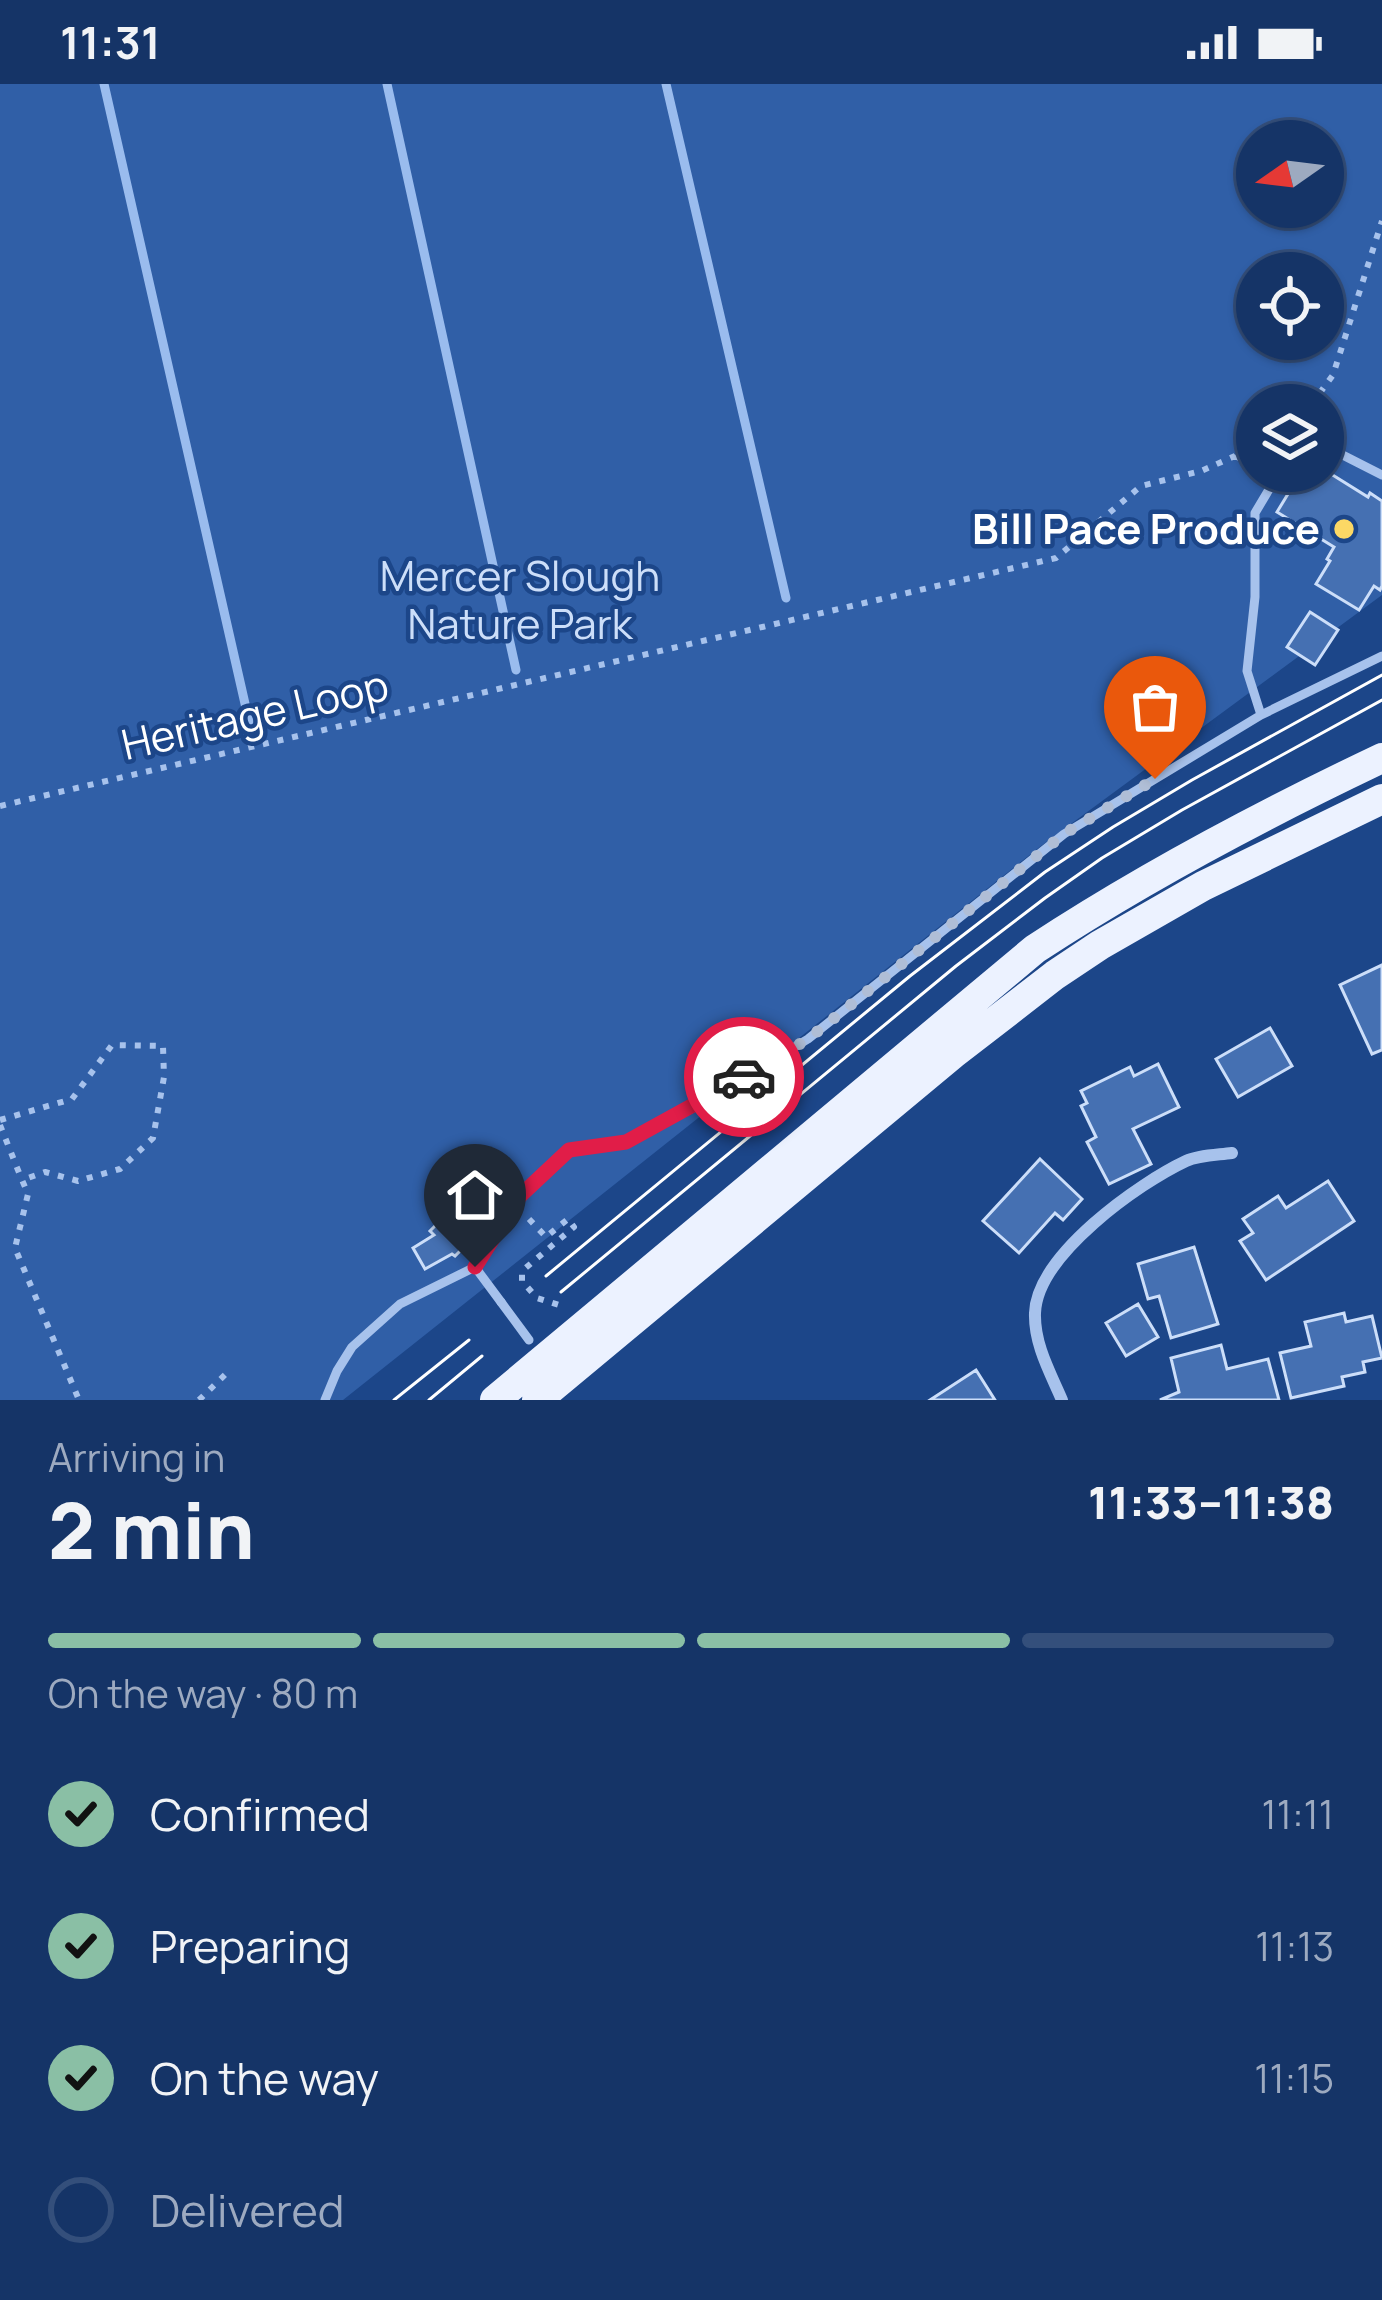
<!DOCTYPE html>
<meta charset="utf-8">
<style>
body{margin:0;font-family:Manrope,sans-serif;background:#223f70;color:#f1f3f6;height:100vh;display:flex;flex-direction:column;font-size:45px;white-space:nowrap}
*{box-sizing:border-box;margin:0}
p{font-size:39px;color:#9daac0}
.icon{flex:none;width:66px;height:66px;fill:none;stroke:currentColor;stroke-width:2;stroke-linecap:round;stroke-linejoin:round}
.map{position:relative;height:1316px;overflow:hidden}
.sheet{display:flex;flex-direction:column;background:#153467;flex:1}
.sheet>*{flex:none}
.needle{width:78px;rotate:256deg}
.controls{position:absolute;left:1236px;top:36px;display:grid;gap:24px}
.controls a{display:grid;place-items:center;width:108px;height:108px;border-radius:50%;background:#153467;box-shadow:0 3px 9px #0004,0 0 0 3px #344f7b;font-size:60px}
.pin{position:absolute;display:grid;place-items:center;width:102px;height:102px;color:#fff;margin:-123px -51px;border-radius:50% 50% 50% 0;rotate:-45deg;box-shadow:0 0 12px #0007}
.pin .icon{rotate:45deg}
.courier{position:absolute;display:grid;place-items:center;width:120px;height:120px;margin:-60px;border:9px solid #e11d48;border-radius:50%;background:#fff;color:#222;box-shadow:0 3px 15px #0007}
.headline em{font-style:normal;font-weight:800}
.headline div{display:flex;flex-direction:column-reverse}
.headline{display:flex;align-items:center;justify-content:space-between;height:204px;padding:0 48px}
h1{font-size:78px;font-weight:800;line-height:90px}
.bar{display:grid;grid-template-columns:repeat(4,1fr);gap:18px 12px;align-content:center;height:144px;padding:0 48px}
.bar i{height:15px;border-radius:9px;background:#344f7b}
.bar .selected{background:#8abfa5}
.bar p{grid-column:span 4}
ol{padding:0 48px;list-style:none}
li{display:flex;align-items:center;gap:36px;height:132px}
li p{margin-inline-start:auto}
li .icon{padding:12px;border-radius:50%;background:#8abfa5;color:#111;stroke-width:4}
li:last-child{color:#9daac0}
li i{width:66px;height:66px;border:6px solid #344f7b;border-radius:50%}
.status{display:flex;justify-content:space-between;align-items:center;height:84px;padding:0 60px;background:#153467;direction:ltr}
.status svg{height:33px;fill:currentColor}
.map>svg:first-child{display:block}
.green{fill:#305fa7;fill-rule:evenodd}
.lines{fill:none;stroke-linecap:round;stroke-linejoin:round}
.stream{stroke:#9abcee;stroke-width:9}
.building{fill:#4570b2;stroke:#ccdef9;stroke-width:3}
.path{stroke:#a7c2ec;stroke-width:6;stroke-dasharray:6 9;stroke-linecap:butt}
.service{stroke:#a7c2ec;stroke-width:9}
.minor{stroke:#a7c2ec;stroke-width:12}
.primary{stroke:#ecf2ff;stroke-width:30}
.tram{stroke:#fff;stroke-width:3}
.service-bridge{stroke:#a7c2ec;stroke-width:9}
.done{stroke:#b0bed6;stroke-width:12;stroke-dasharray:0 21.6}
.route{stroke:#e11d48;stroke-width:15}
.poi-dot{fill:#fcd865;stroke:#1c4689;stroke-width:4.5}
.labels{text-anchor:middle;stroke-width:9;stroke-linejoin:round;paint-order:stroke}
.poi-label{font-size:42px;font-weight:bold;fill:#fff;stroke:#1c4689;text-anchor:end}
.park-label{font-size:42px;fill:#ccdef9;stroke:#1c4689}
.street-label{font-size:42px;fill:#fff;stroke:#1c4689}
</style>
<div class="status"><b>11:31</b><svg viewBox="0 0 49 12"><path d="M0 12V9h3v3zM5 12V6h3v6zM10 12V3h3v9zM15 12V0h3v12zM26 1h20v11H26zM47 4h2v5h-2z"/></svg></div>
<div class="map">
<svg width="1382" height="1316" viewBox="0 0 1382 1316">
<rect width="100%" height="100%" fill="#1c4689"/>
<!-- green -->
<path class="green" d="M0,0H1382V511L1041,762L343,1316H0ZM1257,57H1323V123H1257ZM1257,189H1323V255H1257ZM1257,321H1323V387H1257Z"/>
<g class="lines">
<!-- stream -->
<path class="stream" d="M104,0L251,646
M387,0L516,586
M666,0L786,514"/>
</g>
<!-- building -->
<path class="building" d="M1323,385L1368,413L1370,409L1382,417V502L1380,506L1374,502L1359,526L1316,500L1330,477L1327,475L1334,463L1277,428L1302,387Z
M1310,528L1338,546L1315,581L1287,563Z
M1382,881V966L1372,970L1340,901Z
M1270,944L1292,982L1238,1013L1216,975Z
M1158,980L1179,1023L1133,1045L1151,1080L1109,1100L1087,1058L1096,1053L1081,1022L1087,1019L1081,1007L1130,983L1134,992Z
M1040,1075L1082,1115L1063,1136L1055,1129L1019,1169L983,1137Z
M1328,1097L1354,1137L1266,1196L1240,1157L1253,1149L1243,1135L1278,1112L1286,1124Z
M470,1102L489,1113L468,1149L473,1154L455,1172L452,1170L425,1185L413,1164L434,1151L430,1147L448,1129L452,1134Z
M1194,1163L1218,1240L1171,1254L1159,1212L1148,1215L1138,1180Z
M1138,1220L1158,1253L1126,1272L1106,1239Z
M1344,1229L1346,1238L1372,1232L1382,1274L1363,1278L1365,1288L1342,1293L1344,1302L1291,1314L1280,1269L1311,1262L1305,1238Z
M1221,1261L1227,1285L1268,1275L1279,1316H1160L1179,1308L1171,1274Z
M976,1286L995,1316H930Z"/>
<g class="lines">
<!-- path -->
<path class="path" d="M1311,321L1333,291L1382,137
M1235,372L1257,383
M0,722L1056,474L1141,402L1201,387L1235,372L1257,351
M0,1036L72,1015L112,961L163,962L164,993L153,1054L120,1085L78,1097L45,1088L22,1096L28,1110L15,1164L79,1316
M0,1041L22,1096
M487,1085L504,1107
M529,1135L546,1153L568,1135L574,1143L522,1187V1197L537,1214L562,1222
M199,1316L231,1285"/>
<!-- service -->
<path class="service" d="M1323,361L1382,391
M1261,631L1247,587L1255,513V429L1280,387
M475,1183L501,1218
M325,1316L337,1287L352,1263L400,1220L475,1183L520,1112L569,1067L626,1058L693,1024L808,955L1064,750L1261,631L1382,572"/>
<!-- minor -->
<path class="minor" d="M1062,1316C1050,1288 1034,1260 1035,1229C1037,1171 1139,1099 1186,1077C1199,1071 1217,1071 1232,1069"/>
<!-- primary -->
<path class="primary" d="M495,1316L1035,865C1146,792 1262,731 1382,674
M537,1316L953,970L1055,891L1100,861L1203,802L1382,715"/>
<!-- tram -->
<path class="tram" d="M546,1192L910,892L1045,788L1113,743L1192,696L1382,591
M561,1208L956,882L1045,814L1102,774L1182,726L1382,616
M394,1316L469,1256
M429,1316L482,1272"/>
<!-- service-bridge -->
<path class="service-bridge" d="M501,1218L529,1256"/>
</g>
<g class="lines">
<!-- done -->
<path class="done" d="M744,993L808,955L1064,750L1155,695"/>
<!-- route -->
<path class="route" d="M475,1183L520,1112L569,1066L626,1058L744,993"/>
</g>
<!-- markers -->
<circle class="poi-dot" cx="1344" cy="445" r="12"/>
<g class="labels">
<!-- poi labels -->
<g class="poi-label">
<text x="1320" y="460">Bill Pace Produce</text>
</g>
<!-- park labels -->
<g class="park-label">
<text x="520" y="507">Mercer Slough<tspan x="520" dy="48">Nature Park</tspan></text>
</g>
<!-- street labels -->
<g class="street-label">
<text transform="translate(255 631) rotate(-13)" y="15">Heritage Loop</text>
</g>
</g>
</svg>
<div class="controls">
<a><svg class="needle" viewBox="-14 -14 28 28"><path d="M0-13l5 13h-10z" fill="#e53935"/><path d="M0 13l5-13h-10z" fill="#9daac0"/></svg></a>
<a><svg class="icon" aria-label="locate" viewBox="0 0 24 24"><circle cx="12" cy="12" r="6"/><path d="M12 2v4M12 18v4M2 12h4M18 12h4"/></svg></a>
<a><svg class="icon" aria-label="layers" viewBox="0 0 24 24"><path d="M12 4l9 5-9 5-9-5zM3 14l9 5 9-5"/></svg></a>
</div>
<div class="pin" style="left:1155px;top:695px;background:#ea580c"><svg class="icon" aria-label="bag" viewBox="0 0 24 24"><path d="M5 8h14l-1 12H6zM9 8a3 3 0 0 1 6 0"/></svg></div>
<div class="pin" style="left:475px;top:1183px;background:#1f2937"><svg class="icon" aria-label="home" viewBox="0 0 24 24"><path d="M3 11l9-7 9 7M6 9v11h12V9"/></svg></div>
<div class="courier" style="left:744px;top:993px"><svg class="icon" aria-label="car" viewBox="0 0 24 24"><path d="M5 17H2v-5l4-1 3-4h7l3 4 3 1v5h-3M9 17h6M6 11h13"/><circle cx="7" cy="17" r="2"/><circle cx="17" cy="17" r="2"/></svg></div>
</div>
<section class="sheet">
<div class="headline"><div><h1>2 min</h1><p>Arriving in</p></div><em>11:33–11:38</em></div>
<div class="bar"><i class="selected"></i><i class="selected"></i><i class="selected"></i><i></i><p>On the way · 80 m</p></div>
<ol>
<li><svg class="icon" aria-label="check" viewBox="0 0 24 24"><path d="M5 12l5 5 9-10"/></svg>Confirmed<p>11:11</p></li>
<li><svg class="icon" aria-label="check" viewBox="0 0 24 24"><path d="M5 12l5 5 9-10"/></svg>Preparing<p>11:13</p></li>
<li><svg class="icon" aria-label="check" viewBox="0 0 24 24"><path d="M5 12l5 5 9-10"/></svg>On the way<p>11:15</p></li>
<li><i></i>Delivered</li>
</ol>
</section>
